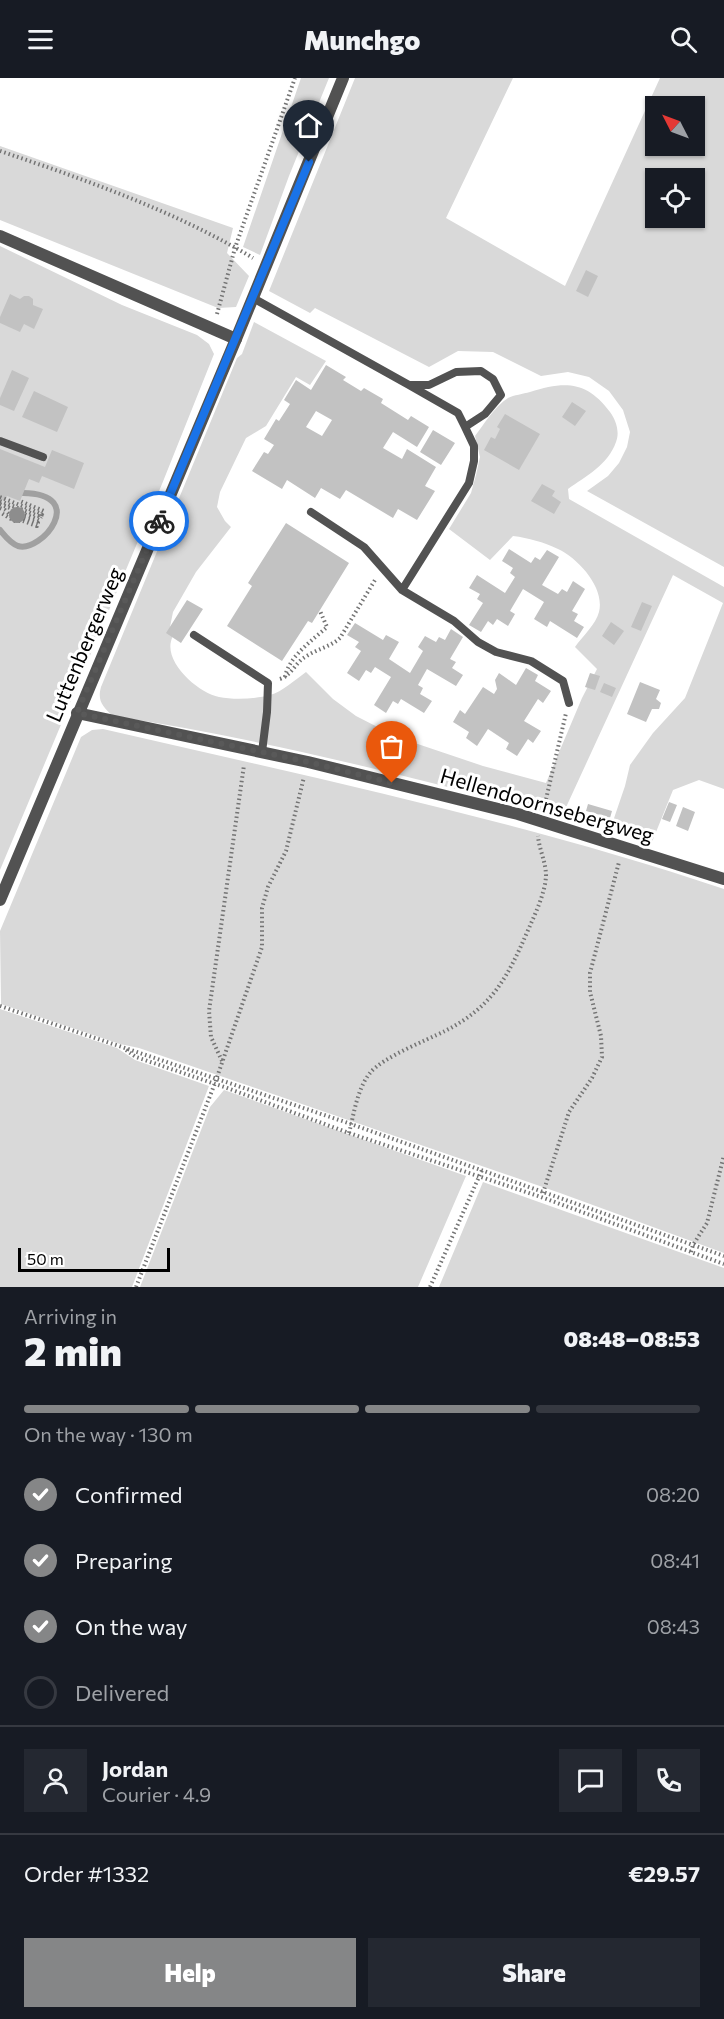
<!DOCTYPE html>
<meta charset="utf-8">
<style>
body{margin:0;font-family:Commissioner,sans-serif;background:#242831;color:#f1f3f6;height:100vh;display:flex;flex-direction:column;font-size:22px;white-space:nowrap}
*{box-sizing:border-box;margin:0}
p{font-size:20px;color:#9ea1a6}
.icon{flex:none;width:33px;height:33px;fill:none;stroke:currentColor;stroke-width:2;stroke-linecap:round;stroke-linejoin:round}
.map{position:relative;height:1209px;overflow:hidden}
.panel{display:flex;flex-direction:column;background:#171b24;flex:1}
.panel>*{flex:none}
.needle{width:39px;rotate:312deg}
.controls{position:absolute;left:645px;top:18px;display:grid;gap:12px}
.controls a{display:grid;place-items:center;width:60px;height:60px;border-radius:0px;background:#171b24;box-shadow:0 2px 4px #0004;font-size:30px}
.scale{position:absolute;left:18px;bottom:15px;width:152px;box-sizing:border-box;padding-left:6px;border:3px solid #000;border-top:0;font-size:16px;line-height:21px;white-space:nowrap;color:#000;-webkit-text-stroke:4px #fff;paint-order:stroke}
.pin{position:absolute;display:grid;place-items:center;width:51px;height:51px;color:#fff;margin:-62px -26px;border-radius:50% 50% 50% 0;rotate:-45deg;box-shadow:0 0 6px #0007}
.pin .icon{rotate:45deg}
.courier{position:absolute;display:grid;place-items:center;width:60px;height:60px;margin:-30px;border:4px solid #1a73e8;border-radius:50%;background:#fff;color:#222;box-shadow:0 2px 8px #0007}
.overview em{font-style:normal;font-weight:800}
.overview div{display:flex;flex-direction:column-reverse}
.overview{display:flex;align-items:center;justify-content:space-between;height:102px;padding:0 24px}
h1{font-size:39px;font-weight:800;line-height:45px}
.bar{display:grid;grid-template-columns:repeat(4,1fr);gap:9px 6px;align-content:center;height:72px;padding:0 24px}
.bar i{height:8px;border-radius:4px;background:#363941}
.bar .on{background:#858687}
.bar p{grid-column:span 4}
.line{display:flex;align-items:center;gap:15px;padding:0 24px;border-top:2px solid #363941}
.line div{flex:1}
.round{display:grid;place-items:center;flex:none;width:63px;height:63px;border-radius:0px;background:#242831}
ol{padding:0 24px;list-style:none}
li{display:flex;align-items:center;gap:18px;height:66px}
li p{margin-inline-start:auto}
li .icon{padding:6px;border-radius:50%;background:#858687;color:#fff;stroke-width:4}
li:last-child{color:#9ea1a6}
li i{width:33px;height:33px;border:3px solid #363941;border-radius:50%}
.action{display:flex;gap:12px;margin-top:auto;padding:12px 24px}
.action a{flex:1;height:69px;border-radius:0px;background:#858687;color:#fff;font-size:24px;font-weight:800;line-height:69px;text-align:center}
.action a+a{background:#242831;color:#f1f3f6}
header{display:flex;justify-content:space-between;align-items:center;height:78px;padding:0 24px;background:#171b24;font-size:27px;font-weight:800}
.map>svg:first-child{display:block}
.green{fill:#d9d9d9;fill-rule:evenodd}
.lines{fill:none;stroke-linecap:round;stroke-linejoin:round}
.stream{stroke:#a0a0a0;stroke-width:6}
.building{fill:#c2c2c2;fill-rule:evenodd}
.path{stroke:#747474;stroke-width:4;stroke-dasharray:1.5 3;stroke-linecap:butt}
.service{stroke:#525252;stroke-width:8}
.minor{stroke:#525252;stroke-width:12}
.tertiary{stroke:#525252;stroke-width:12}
.tree{fill:#8d8d8d}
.done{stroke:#595959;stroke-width:6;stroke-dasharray:0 10.8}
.route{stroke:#1a73e8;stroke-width:8}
.labels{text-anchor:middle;stroke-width:6;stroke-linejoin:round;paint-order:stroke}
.street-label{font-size:21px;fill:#000;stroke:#fff}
</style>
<header><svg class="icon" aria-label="menu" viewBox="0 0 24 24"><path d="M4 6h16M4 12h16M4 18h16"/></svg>Munchgo<svg class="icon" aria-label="search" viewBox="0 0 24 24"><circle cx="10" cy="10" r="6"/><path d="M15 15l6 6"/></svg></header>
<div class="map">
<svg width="724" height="1209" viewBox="0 0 724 1209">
<rect width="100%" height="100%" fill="#fff"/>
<!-- green -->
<path class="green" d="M301,0H329L289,98L260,177L243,169Z
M355,0H513L446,140L565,208L660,0H724V489L587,413L608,398L619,385L627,369L630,354L623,332L609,313L589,299L568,294L541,298L493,274L458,273L429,289L315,230L310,235L269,213ZM656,28H694V68H656ZM656,100H694V140H656Z
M0,68L233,150L227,175L249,198L236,229L218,230L0,142Z
M0,168L122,227L197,257L209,266L214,276L162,406L0,792Z
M254,244L326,283L310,307L296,299L266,348L246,360L220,414L217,429L225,443L231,449L196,494L173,534L170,549L173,558C160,582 198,615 219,619C234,622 255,621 270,617C282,614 296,601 306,594L333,621L356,638L397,659L483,688L546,705L582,620L597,591L575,569C582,559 596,546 599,534C605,510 579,481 558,471C543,464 529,460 513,458L490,482L449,451L471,415L476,397L480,379L475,358C484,346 495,328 508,320C514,317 523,316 530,314C565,303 587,303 610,334C616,342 620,354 616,364C608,387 586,398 568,411L569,421L724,509V711L699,702L673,712L652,764L610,752L625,708L630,687L653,655L685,620L723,525L673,497L562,738C413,700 265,661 113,638C103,629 97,623 101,609L237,280L242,276Z
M103,651C311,699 521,743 724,811V1175L560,1115L139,970L120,966L1,926L0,853L81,659L92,652Z
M0,931L117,970L135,982L209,1008L132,1209H0Z
M224,1012L466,1098L418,1209H140L210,1029Z
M483,1104L724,1190V1209H439Z"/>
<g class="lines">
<!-- stream -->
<path class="stream" d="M0,452C5,458 10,465 18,468C42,475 89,416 23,415"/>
</g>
<!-- building -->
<path class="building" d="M586,192L598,198L588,219L576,213Z
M10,216L20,221L24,218H29L33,221V227L43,231L34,251L24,246L20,254L0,245V239Z
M326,287L346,299L343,302L361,313L364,310L383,321L381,325L408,342L411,338L429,349L417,369L393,354L383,370L402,381L407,371L436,389L425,408L435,413L417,442L398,431L393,440L346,412L340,421L321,410L315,420L287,402L282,411L252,393L264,374L268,376L274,367L264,361L276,341L279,343L290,326L284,322L296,302L311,312ZM316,333L332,342L322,358L306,349Z
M12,292L29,300L14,333L0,327V320Z
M34,313L68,329L57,354L22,339Z
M572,324L586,333L575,348L562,339Z
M505,336L540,356L519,392L484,372L491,359L495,361L500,351L497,349Z
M433,352L455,365L441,387L420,374Z
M0,371L45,389L52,372L84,385L74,411L42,398L39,405L29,401L20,423L7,418L5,423L0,421Z
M542,406L555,413L552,418L561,424L554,436L531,423Z
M286,445L349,485L312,545L308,543L282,583L227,548L252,508L248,505Z
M509,471L531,485L535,479L540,482L547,472L559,479L542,507L558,516L562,511L567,514L573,503L585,511L572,533L578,536L574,543L584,549L577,560L550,543L547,549L534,541L544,524L523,511L510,533L515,536L508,548L497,541L493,547L488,543L481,554L469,547L483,525L477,521L480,516L469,510L477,497L505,515L515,499L510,495L513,490L502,483Z
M187,522L203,531L181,565L166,555Z
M642,524L652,528L641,553L631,549Z
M611,544L624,553L614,567L602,558Z
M355,545L383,562L386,557L399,564L389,581L410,595L423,573L418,569L425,558L436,564L439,559L445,562L451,551L463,559L450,581L456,584L452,590L463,597L456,608L427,591L418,607L423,610L420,616L432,623L424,635L401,621L398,626L393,623L386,635L374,627L391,599L375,589L371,595L366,592L359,603L347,595L361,573L355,569L359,564L347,557Z
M526,590L538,597L535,603L551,613L543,625L538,621L524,643L541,653L533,665L528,661L517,678L506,671L509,665L488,651L477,668L466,660L469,654L453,644L460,632L465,636L483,609L494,616L497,611L495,602L499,595L516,607Z
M590,595L600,598L595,612L585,609Z
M640,604L660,612L656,621L661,625L659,631H652L646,644L627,636Z
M604,605L616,610L612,619L600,614Z
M669,724L677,727L670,744L662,741Z
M588,726L612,733L610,740L586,733Z
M683,729L695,734L688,753L676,748Z"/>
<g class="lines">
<!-- path -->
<path class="path" d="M0,73C86,102 175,133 253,180
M217,236L235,170L295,0
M0,419L42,436L44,433L20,423
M0,423L41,439L42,436
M0,426L39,442L41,439
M0,430L5,432L11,438L24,440L38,445L37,448L23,443H15L9,440L0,434
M285,599C289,578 313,562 327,549L320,533
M280,601C292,597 295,585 305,579C317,571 330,569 340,560L375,502
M544,730L566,635
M0,928L351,1046L724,1178
M126,972L136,979L227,1010L349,1055L541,1119L724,1186
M222,983L211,959L209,933L244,687
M349,1055C354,1036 357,1011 370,995C383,979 425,963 445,953C494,928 508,898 529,850C536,834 545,815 546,798C546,784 539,771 538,758
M543,1115L569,1034L592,1000L602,979L601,958L590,914V895L619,784
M691,1174L693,1167L707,1145L724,1077
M136,1209L215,1005L262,869V830L268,809L286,773L304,699
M430,1209L482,1092"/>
<!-- service -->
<path class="service" d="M253,220L409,307H429L456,294L481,293L493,301L501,317L485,336L465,349L458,335L409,307
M0,363L43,379
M311,434L364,469L402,512L454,543L478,564L496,574L531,583L563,603L569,625
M402,512L469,405L474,383V368L465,349
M194,557L268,605L267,634L262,674"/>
<!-- minor -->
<path class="minor" d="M0,158L236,261
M77,635L308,684L518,736L724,801"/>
<!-- tertiary -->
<path class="tertiary" d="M0,822L236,261L343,0"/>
</g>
<!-- trees -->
<circle class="tree" cx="17" cy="437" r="8"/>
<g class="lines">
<!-- done -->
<path class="done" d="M159,443L77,635L308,684L392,705"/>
<!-- route -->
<path class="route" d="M159,443L309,84"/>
</g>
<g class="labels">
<!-- street labels -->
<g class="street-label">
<text transform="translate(85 567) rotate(-67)" y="7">Luttenbergerweg</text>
<text transform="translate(547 728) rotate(16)" y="7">Hellendoornsebergweg</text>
</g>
</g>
</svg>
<div class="controls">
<a><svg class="needle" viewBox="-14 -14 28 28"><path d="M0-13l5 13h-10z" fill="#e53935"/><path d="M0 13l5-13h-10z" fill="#9ea1a6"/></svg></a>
<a><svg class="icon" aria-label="locate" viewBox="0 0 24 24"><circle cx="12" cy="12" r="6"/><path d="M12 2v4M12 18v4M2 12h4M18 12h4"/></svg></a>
</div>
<div class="scale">50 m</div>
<div class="pin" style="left:392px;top:705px;background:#ea580c"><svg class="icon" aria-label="bag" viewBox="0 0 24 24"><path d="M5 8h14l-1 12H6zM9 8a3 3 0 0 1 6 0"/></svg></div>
<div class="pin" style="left:309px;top:84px;background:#1f2937"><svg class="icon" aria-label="home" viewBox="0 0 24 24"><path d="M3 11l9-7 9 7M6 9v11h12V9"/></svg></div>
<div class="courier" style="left:159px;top:443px"><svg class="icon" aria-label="bike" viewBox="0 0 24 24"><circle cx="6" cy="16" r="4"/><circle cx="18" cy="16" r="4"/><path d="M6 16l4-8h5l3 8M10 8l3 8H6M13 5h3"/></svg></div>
</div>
<section class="panel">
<div class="overview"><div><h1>2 min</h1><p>Arriving in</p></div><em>08:48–08:53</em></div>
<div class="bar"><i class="on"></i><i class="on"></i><i class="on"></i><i></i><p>On the way · 130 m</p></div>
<ol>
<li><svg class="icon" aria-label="check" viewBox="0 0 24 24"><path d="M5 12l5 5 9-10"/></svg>Confirmed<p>08:20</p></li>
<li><svg class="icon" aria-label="check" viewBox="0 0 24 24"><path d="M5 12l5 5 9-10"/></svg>Preparing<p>08:41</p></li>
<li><svg class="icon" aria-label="check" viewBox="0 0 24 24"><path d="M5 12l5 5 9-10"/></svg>On the way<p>08:43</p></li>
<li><i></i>Delivered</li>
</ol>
<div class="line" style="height:108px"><a class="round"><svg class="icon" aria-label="person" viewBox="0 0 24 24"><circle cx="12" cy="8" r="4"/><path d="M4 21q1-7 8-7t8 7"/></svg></a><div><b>Jordan</b><p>Courier · 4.9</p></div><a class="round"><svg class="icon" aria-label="chat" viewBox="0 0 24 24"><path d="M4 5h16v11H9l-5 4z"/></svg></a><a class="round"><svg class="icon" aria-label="phone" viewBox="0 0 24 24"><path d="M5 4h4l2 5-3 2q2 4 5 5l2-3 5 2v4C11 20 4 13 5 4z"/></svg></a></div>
<div class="line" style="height:78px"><div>Order #1332</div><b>€29.57</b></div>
<div class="action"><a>Help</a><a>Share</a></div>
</section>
